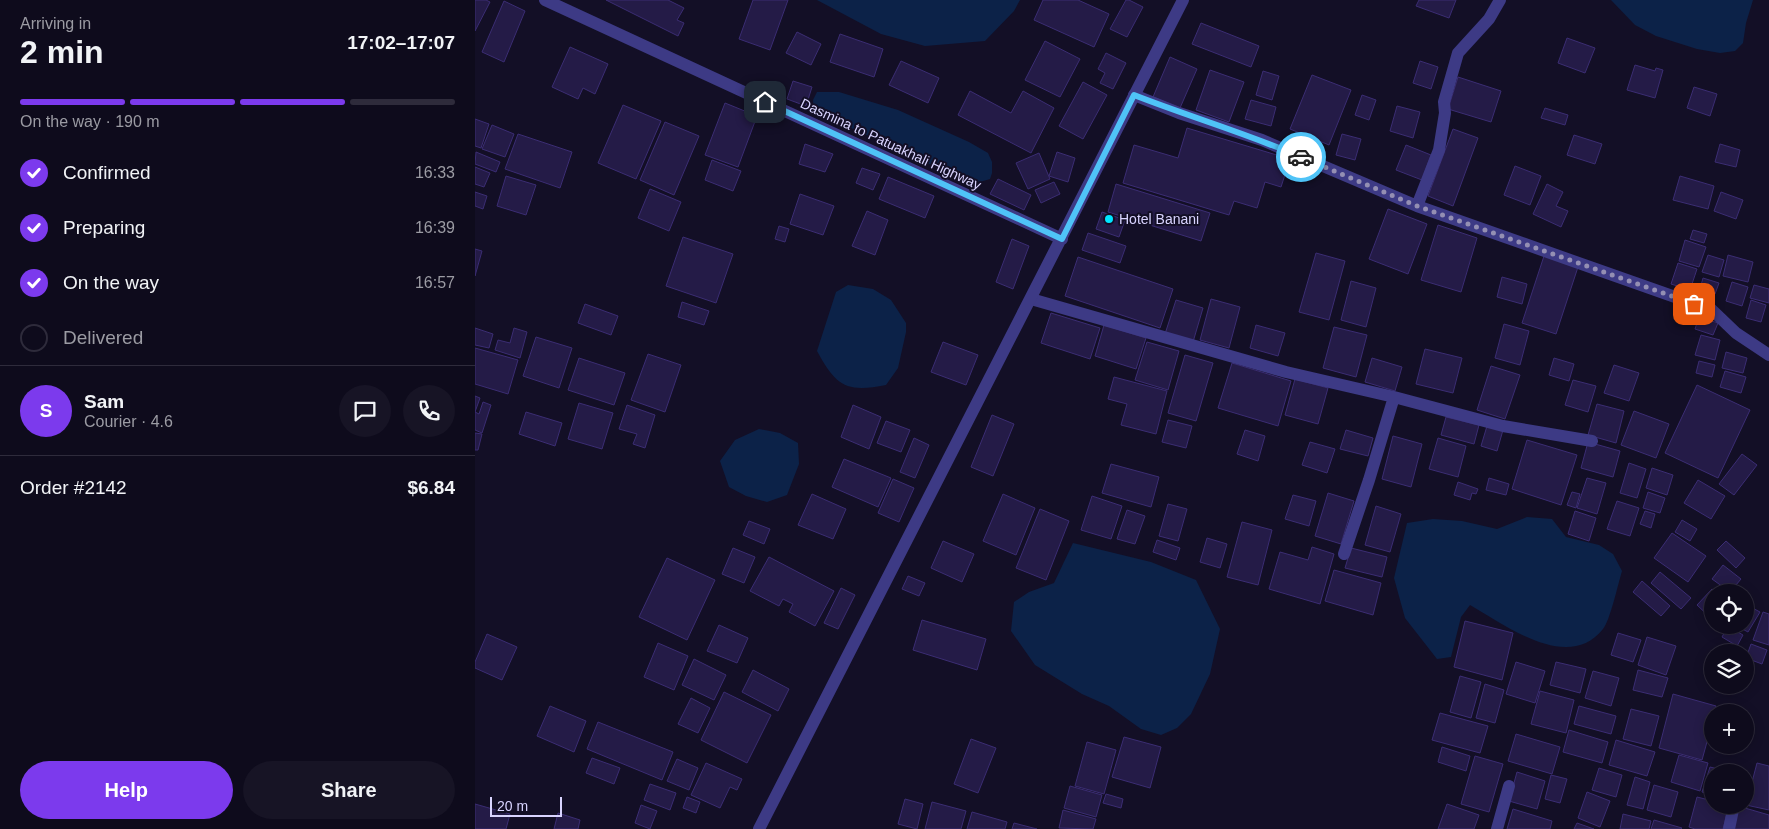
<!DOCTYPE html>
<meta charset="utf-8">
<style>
body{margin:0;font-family:Arial,sans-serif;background:#171425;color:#f1f3f6;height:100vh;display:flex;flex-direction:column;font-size:19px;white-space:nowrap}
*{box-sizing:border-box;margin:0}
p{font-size:16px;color:#9b9ba3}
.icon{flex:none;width:28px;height:28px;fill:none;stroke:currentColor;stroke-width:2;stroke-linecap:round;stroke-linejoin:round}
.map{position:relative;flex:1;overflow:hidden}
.side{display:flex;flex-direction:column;background:#0e0b1c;width:475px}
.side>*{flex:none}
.tools{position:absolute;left:1229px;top:584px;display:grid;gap:10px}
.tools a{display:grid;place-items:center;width:50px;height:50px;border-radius:50%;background:#0e0b1c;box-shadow:0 2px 12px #0003,0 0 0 1px #2e2b3b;font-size:25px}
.scale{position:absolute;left:15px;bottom:12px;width:72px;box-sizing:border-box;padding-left:5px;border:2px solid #d9d4ff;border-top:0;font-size:14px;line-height:18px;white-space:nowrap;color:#d9d4ff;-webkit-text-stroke:4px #130f26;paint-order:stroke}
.pin{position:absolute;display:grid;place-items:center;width:42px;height:42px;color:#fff;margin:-21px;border-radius:10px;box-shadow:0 2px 8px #0006}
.courier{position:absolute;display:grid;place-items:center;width:50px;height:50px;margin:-25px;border:4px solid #4fc3f7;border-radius:50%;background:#fff;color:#222;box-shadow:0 1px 6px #0007}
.headline em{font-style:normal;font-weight:600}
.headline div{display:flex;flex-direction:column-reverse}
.headline{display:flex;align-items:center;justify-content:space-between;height:85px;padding:0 20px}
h1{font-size:32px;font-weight:600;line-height:38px}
.bar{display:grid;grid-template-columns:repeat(4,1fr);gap:8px 5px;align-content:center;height:60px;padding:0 20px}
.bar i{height:6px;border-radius:4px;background:#2e2b3b}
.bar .on{background:#7c3aed}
.bar p{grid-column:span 4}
.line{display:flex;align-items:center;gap:12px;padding:0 20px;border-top:1px solid #2e2b3b}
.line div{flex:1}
.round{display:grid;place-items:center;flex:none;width:52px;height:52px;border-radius:26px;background:#171425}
ol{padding:0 20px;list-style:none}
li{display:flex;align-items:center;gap:15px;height:55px}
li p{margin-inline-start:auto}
li .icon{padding:5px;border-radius:50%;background:#7c3aed;color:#fff;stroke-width:4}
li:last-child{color:#9b9ba3}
li i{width:28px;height:28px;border:2px solid #2e2b3b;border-radius:50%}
.action{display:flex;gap:10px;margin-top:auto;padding:10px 20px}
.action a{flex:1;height:58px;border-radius:30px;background:#7c3aed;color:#fff;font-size:20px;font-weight:600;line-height:58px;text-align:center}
.action a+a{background:#171425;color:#f1f3f6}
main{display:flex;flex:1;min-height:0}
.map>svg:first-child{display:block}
.water{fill:#0c2248}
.building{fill:#241b47;stroke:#3b2d73}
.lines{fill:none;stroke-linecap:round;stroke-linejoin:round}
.minor{stroke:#3d3a85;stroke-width:12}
.tertiary{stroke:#3d3a85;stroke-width:12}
.done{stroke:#948fb3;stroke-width:5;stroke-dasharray:0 9}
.route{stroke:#4fc3f7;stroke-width:6}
.poi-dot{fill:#00e5ff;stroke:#130f26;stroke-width:2}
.labels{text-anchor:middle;stroke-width:4;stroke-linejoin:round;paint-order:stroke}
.street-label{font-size:14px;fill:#d9d4ff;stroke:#130f26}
.poi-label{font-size:14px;fill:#d9d4ff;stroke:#130f26;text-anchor:start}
</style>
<main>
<section class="side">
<div class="headline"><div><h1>2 min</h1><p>Arriving in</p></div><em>17:02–17:07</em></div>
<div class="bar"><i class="on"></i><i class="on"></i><i class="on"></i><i></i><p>On the way · 190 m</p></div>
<ol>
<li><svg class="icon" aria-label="check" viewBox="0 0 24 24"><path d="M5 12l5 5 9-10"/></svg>Confirmed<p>16:33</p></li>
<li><svg class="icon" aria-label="check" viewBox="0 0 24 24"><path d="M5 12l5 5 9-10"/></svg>Preparing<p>16:39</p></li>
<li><svg class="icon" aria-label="check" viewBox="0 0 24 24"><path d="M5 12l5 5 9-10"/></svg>On the way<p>16:57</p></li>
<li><i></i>Delivered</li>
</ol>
<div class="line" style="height:90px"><b class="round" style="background:#7c3aed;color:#fff">S</b><div><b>Sam</b><p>Courier · 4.6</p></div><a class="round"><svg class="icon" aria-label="chat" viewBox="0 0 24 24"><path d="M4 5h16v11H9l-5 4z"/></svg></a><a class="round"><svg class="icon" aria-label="phone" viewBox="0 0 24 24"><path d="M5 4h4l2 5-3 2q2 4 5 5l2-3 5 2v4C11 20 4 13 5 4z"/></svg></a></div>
<div class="line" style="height:65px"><div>Order #2142</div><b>$6.84</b></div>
<div class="action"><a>Help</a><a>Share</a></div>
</section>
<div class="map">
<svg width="1294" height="829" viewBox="0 0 1294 829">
<rect width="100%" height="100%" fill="#130f26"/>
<!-- water -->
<path class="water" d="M342,0H545L539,11L510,41L450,46L406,34Z
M1136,0H1278L1271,23L1268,43L1260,51L1245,53L1222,49L1181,36L1160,25Z
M342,92H364L423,110L494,142L513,153L517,162V173L515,179L498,184L339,111L338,100Z
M373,285L398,289L416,300L431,323V332L423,368L411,385C371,393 361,386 342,351L361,292Z
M284,429L305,433L323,443L324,464L312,495L292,502L271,496L254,487L245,461L260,440Z
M1052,517L1077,519L1091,537L1124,545L1138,554L1147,571C1143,584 1135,621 1128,629C1093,673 1030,625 995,605L986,617L976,657L962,659L930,618L919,578L932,523L958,519L987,521L1022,529Z
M598,543L676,562L721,580L745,629L735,674L716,714L702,728L686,735L666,729L634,706L607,694L560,665L536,631L539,602L554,592L579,583Z"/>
<!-- building -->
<path class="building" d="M0,0H11L15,2L0,31Z
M131,0H193L209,8L202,20L209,23L203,36Z
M278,0H313L295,50L264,39Z
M568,0H603L634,14L619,47L559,20Z
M651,0H654L668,7L652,37L635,29Z
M944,0H981L974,18L941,6Z
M29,1L50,11L29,62L7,52Z
M726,23L784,46L776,67L717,44Z
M322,32L346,44L336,65L311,53Z
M365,34L408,49L399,77L355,62Z
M1092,38L1120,48L1110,73L1083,63Z
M570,41L605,59L585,97L550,80Z
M95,47L133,64L120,94L108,88L103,99L77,87Z
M631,53L651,63L638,89L625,83L630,73L623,69Z
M695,57L722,69L705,108L678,97Z
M426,61L464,78L453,103L414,85Z
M945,61L963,67L956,89L938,83Z
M1160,65L1180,71L1181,68L1188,70L1180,98L1152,90Z
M735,70L769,82L754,122L721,110Z
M788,71L804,76L797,100L781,95Z
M837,75L876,90L854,145L815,129Z
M983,77L1026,91L1016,122L973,109Z
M318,81L337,87L331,106L312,99Z
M608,82L632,95L608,139L584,126Z
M1219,87L1242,94L1235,116L1212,108Z
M495,91L536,113L548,91L579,108L556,153L483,115Z
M887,95L901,100L894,120L880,115Z
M776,100L801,107L796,126L770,119Z
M250,103L282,116L263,167L230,155Z
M148,105L186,121L161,179L123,163Z
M922,106L945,112L938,138L915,131Z
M1070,108L1093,115L1090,125L1066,118Z
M0,119L14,124L6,148L0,146Z
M190,122L224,136L199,195L165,180Z
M17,125L39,134L30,157L7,149Z
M712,128L815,159L806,187L790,182L782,208L759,201L754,215L648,183L659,145L703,158Z
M978,129L1003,138L978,206L953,196Z
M43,134L97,152L85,188L30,169Z
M867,134L886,139L880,160L861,155Z
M1099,135L1127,144L1120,164L1092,155Z
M330,144L358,154L350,172L324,164Z
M1245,144L1265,150L1261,167L1240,162Z
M931,145L956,155L947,180L921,170Z
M1,152L25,162L21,172L0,164Z
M582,152L600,158L593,182L574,176Z
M564,153L575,179L553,189L541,163Z
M237,160L266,171L258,191L230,180Z
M1040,166L1066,176L1055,205L1029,195Z
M0,167L15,173L9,187L0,184Z
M387,168L405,174L398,190L381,183Z
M31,176L61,185L51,215L22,206Z
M1205,176L1239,186L1233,209L1198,200Z
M413,177L459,196L450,218L404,199Z
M523,179L556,195L549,210L515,194Z
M579,182L585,194L566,203L560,190Z
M641,184L735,213L726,241L633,212Z
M1072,184L1088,192L1081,206L1093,211L1086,227L1058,214Z
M175,189L206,202L194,231L163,218Z
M0,192L12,196L8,209L0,206Z
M1246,192L1268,200L1261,219L1239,211Z
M325,194L359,206L348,235L315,224Z
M913,209L952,224L933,274L894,259Z
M392,211L413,220L400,255L377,246Z
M627,212L650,220L644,237L621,229Z
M963,225L1002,238L986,292L946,280Z
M304,226L314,229L310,242L300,239Z
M1218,230L1232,234L1229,243L1215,239Z
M613,233L651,246L645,263L607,250Z
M208,237L258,254L241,303L191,286Z
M537,239L554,246L538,289L521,282Z
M1210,240L1231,247L1224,267L1204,261Z
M0,249L7,251L0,276Z
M841,253L870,261L854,320L824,312Z
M1233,255L1249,260L1244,277L1227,272Z
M1253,255L1278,262L1273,282L1248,276Z
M1069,256L1103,267L1081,334L1047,323Z
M603,257L698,289L685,328L590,296Z
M1203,263L1222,269L1215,290L1196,284Z
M1027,277L1052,284L1047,304L1022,297Z
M1228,278L1244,283L1240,294L1225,289Z
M876,281L901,288L891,327L866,320Z
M1257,282L1273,287L1267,306L1251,301Z
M1279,285L1294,289V303L1275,298Z
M736,299L765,307L754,348L725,340Z
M701,300L728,308L718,342L690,334Z
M1276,300L1291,305L1286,322L1271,318Z
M207,302L234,311L229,325L203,317Z
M110,304L143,316L136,335L103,323Z
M576,313L625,328L615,359L566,343Z
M1224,317L1243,323L1238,335L1220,329Z
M1029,324L1054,331L1045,365L1020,358Z
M629,325L671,338L661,369L620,356Z
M781,325L810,333L803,356L775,348Z
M859,327L892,335L881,377L848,368Z
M0,328L18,334L14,348L0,345Z
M39,328L52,332L45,358L20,350L23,340L35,343Z
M1226,335L1245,340L1240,360L1220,355Z
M61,337L97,348L84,388L48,376Z
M468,342L503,355L491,385L456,372Z
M672,342L704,351L693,390L660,380Z
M0,348L43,360L33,394L0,384Z
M950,349L987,358L978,393L941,384Z
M1251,352L1272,358L1268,373L1247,368Z
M173,354L206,365L190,412L156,400Z
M710,355L738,363L721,421L693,413Z
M104,358L150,373L139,405L93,390Z
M897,358L927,367L920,391L890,382Z
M1079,358L1099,364L1094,381L1074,375Z
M1224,361L1240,365L1237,377L1221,373Z
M757,363L816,381L803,426L743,408Z
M1139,365L1164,373L1154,401L1129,393Z
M1016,366L1045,375L1030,419L1002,410Z
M1250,371L1271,377L1266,393L1245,387Z
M639,377L692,391L681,434L646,425L652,404L633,399Z
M820,379L853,388L843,424L810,415Z
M1098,380L1121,386L1113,412L1090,405Z
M1222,385L1275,410L1243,478L1190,453Z
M0,396L5,398L0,412L4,414L8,402L16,405L7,433L0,430Z
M104,403L138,413L127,449L93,439Z
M1122,404L1149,411L1141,443L1113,435Z
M152,405L180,415L170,448L158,444L162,434L144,429Z
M378,405L406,417L394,449L366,437Z
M1159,411L1194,424L1181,458L1146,445Z
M51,412L87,423L80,446L44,434Z
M517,415L539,424L518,476L496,467Z
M971,417L1004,425L999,444L966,435Z
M693,420L717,426L711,448L687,442Z
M411,421L435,430L426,452L402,443Z
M1012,426L1028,430L1022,451L1006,446Z
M770,430L790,436L783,461L762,454Z
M871,430L898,438L893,456L865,449Z
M0,433L7,434L3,450H0Z
M918,436L947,444L936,487L907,479Z
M439,438L454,445L440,478L425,472Z
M963,438L991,446L983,477L954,469Z
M1052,440L1102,455L1086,505L1037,489Z
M835,442L860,449L852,473L827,465Z
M1113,442L1145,451L1138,477L1106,468Z
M1267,454L1282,465L1259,495L1244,484Z
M369,459L416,478L403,507L357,487Z
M1154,463L1171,469L1162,498L1145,493Z
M636,464L684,477L676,507L627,493Z
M1177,468L1198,475L1192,495L1171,488Z
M1014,478L1034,484L1031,495L1011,490Z
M1112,478L1131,483L1122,514L1102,508Z
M418,479L439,488L424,522L403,513Z
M1223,480L1250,496L1236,519L1209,503Z
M983,482L1003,489L1001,494L997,493L995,500L979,495Z
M1097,492L1105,494L1101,508L1092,505Z
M1173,492L1190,498L1185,513L1168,508Z
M853,493L879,501L866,544L840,536Z
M337,494L371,509L358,539L323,525Z
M528,494L560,508L541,555L508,541Z
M818,495L841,501L834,526L810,519Z
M617,496L647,506L636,539L606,530Z
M1142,501L1164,508L1155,536L1132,529Z
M693,504L712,509L703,541L684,536Z
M901,506L926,514L915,552L890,545Z
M565,509L594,521L571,580L541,568Z
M652,510L670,516L660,544L642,539Z
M1100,511L1121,518L1114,541L1093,534Z
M1170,511L1180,514L1176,528L1165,524Z
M1207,520L1222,529L1215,541L1200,532Z
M274,521L295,529L289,544L268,535Z
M767,522L797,530L783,585L752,577Z
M1197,533L1231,556L1213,582L1179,558Z
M732,538L752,544L745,568L725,562Z
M682,540L705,548L701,560L678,552Z
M468,541L499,554L487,582L456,568Z
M1251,541L1270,558L1261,568L1242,550Z
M837,547L859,554L845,604L794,589L805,552L833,560Z
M258,548L280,557L269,583L247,574Z
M876,548L912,557L907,577L870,568Z
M294,557L359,591L340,626L314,612L318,604L308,599L304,606L275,591Z
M192,558L240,580L212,640L164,617Z
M1248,565L1266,579L1255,592L1237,579Z
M859,570L906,583L898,615L850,601Z
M1185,572L1216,598L1206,609L1176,583Z
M433,576L450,583L444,596L427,589Z
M1167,581L1195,606L1186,616L1158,592Z
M366,588L380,595L363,629L349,623Z
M1237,589L1241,592H1238V620L1222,605Z
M1270,604L1285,612L1273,632L1260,625H1270Z
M1288,612L1294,614V645L1278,640Z
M447,620L511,639L502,670L438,650Z
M990,621L1038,633L1027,680L979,667Z
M244,625L273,638L262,663L232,651Z
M1253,626L1268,635L1262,646L1247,637Z
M1143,633L1166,640L1158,662L1136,655Z
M12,634L42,647L27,680L0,668V662Z
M1172,637L1201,646L1191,675L1163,665Z
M183,643L213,656L199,690L169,677Z
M1276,644L1292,650L1287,664L1271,658Z
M219,659L251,675L239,700L207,685Z
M1041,662L1070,671L1060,703L1031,694Z
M1081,662L1111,669L1105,693L1075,685Z
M278,670L314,689L303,711L267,692Z
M1163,670L1193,678L1187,697L1158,690Z
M1118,671L1144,678L1136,706L1110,698Z
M985,676L1006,682L996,718L975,712Z
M1010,684L1029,690L1020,723L1001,718Z
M1065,691L1099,700L1091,733L1056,724Z
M249,692L296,715L272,763L226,740Z
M1198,694L1241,706L1240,712H1238V720L1227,760L1184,748Z
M216,698L235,708L223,733L203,724Z
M75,706L111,721L99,752L62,736Z
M1104,706L1141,716L1136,734L1099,724Z
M1156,709L1184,716L1176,746L1148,739Z
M965,713L1013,726L1005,753L957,740Z
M123,722L198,752L187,780L112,749Z
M1094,730L1133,742L1127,763L1088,752Z
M1041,734L1085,747L1077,774L1033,761Z
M649,737L686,747L675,788L637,777Z
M496,739L521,748L503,793L479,784Z
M1141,740L1180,752L1172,776L1134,765Z
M612,742L641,750L629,794L600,786Z
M967,747L995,756L991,771L963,762Z
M1204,755L1233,763L1225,791L1196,782Z
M1000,756L1028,764L1014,812L986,804Z
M117,758L145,768L139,784L111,773Z
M202,759L223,768L214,790L192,781Z
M231,763L267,779L262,790L255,787L245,808L216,795Z
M1282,763L1294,766V810L1271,805Z
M1235,767L1255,772H1238V795L1227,792Z
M1124,768L1147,775L1141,797L1117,790Z
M1042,772L1070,781L1062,809L1034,801Z
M1076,775L1092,779L1085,803L1070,799Z
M1160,777L1175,782L1168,809L1152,805Z
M175,784L201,793L195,810L169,800Z
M1179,785L1203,792L1196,817L1172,810Z
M595,786L627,795L621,817L589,808Z
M1112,792L1135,801L1125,827L1103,818Z
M631,794L648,799L646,808L628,803Z
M212,797L225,802L221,813L208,808Z
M1222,797L1238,801V805L1254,806L1248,829H1220L1214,827Z
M430,799L448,804L442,829L423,824Z
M457,802L491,811L486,829H450Z
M0,804L35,814L31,829H0Z
M972,804L1004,815L999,829H963Z
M166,805L182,811L175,829L160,823Z
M1263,806L1294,815V829H1257Z
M1038,809L1077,821L1075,829H1032Z
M588,810L621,819L618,829L584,828Z
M497,812L532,822L530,829H492Z
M83,813L105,820L103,829H79Z
M1148,814L1176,821L1174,829H1145Z
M1179,820L1207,828L1206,829H1176Z
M539,823L562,829H537Z
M1102,823L1119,829H1099Z"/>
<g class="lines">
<!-- minor -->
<path class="minor" d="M659,95L704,113L787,140L942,206L1237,310L1261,333L1294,355
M942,206L964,150L970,113L969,102L983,53L1014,19L1025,0
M556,299L811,372L919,397L1028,426L1117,441
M869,554L894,480L919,397
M1022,829L1034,786
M1254,829L1259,805"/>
<!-- tertiary -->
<path class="tertiary" d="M70,0L587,239
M284,829L708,0"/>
</g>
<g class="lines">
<!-- done -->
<path class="done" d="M826,157L942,206L1219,304"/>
<!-- route -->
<path class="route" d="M290,102L587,239L659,95C715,117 771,133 826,157"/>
</g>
<!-- markers -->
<circle class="poi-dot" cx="634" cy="219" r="5"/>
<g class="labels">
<!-- street labels -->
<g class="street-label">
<text transform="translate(416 144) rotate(25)" y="5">Dasmina to Patuakhali Highway</text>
</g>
<!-- poi labels -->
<g class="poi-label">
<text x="644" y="224">Hotel Banani</text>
</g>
</g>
</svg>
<div class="tools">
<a><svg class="icon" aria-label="locate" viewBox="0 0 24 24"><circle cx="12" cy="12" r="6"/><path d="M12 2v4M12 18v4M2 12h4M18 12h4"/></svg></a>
<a><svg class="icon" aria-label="layers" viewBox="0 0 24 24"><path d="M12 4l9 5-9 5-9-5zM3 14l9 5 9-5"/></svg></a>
<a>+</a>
<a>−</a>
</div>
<div class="scale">20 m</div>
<div class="pin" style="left:1219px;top:304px;background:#ea580c"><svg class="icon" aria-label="bag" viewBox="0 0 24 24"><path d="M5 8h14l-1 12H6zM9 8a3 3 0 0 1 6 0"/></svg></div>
<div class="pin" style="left:290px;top:102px;background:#1f2937"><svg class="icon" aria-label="home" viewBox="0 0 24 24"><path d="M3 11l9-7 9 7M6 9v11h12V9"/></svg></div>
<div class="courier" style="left:826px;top:157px"><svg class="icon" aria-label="car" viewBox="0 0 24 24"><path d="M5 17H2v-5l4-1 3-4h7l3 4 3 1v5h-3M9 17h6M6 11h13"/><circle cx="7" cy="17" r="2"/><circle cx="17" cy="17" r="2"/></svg></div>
</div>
</main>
